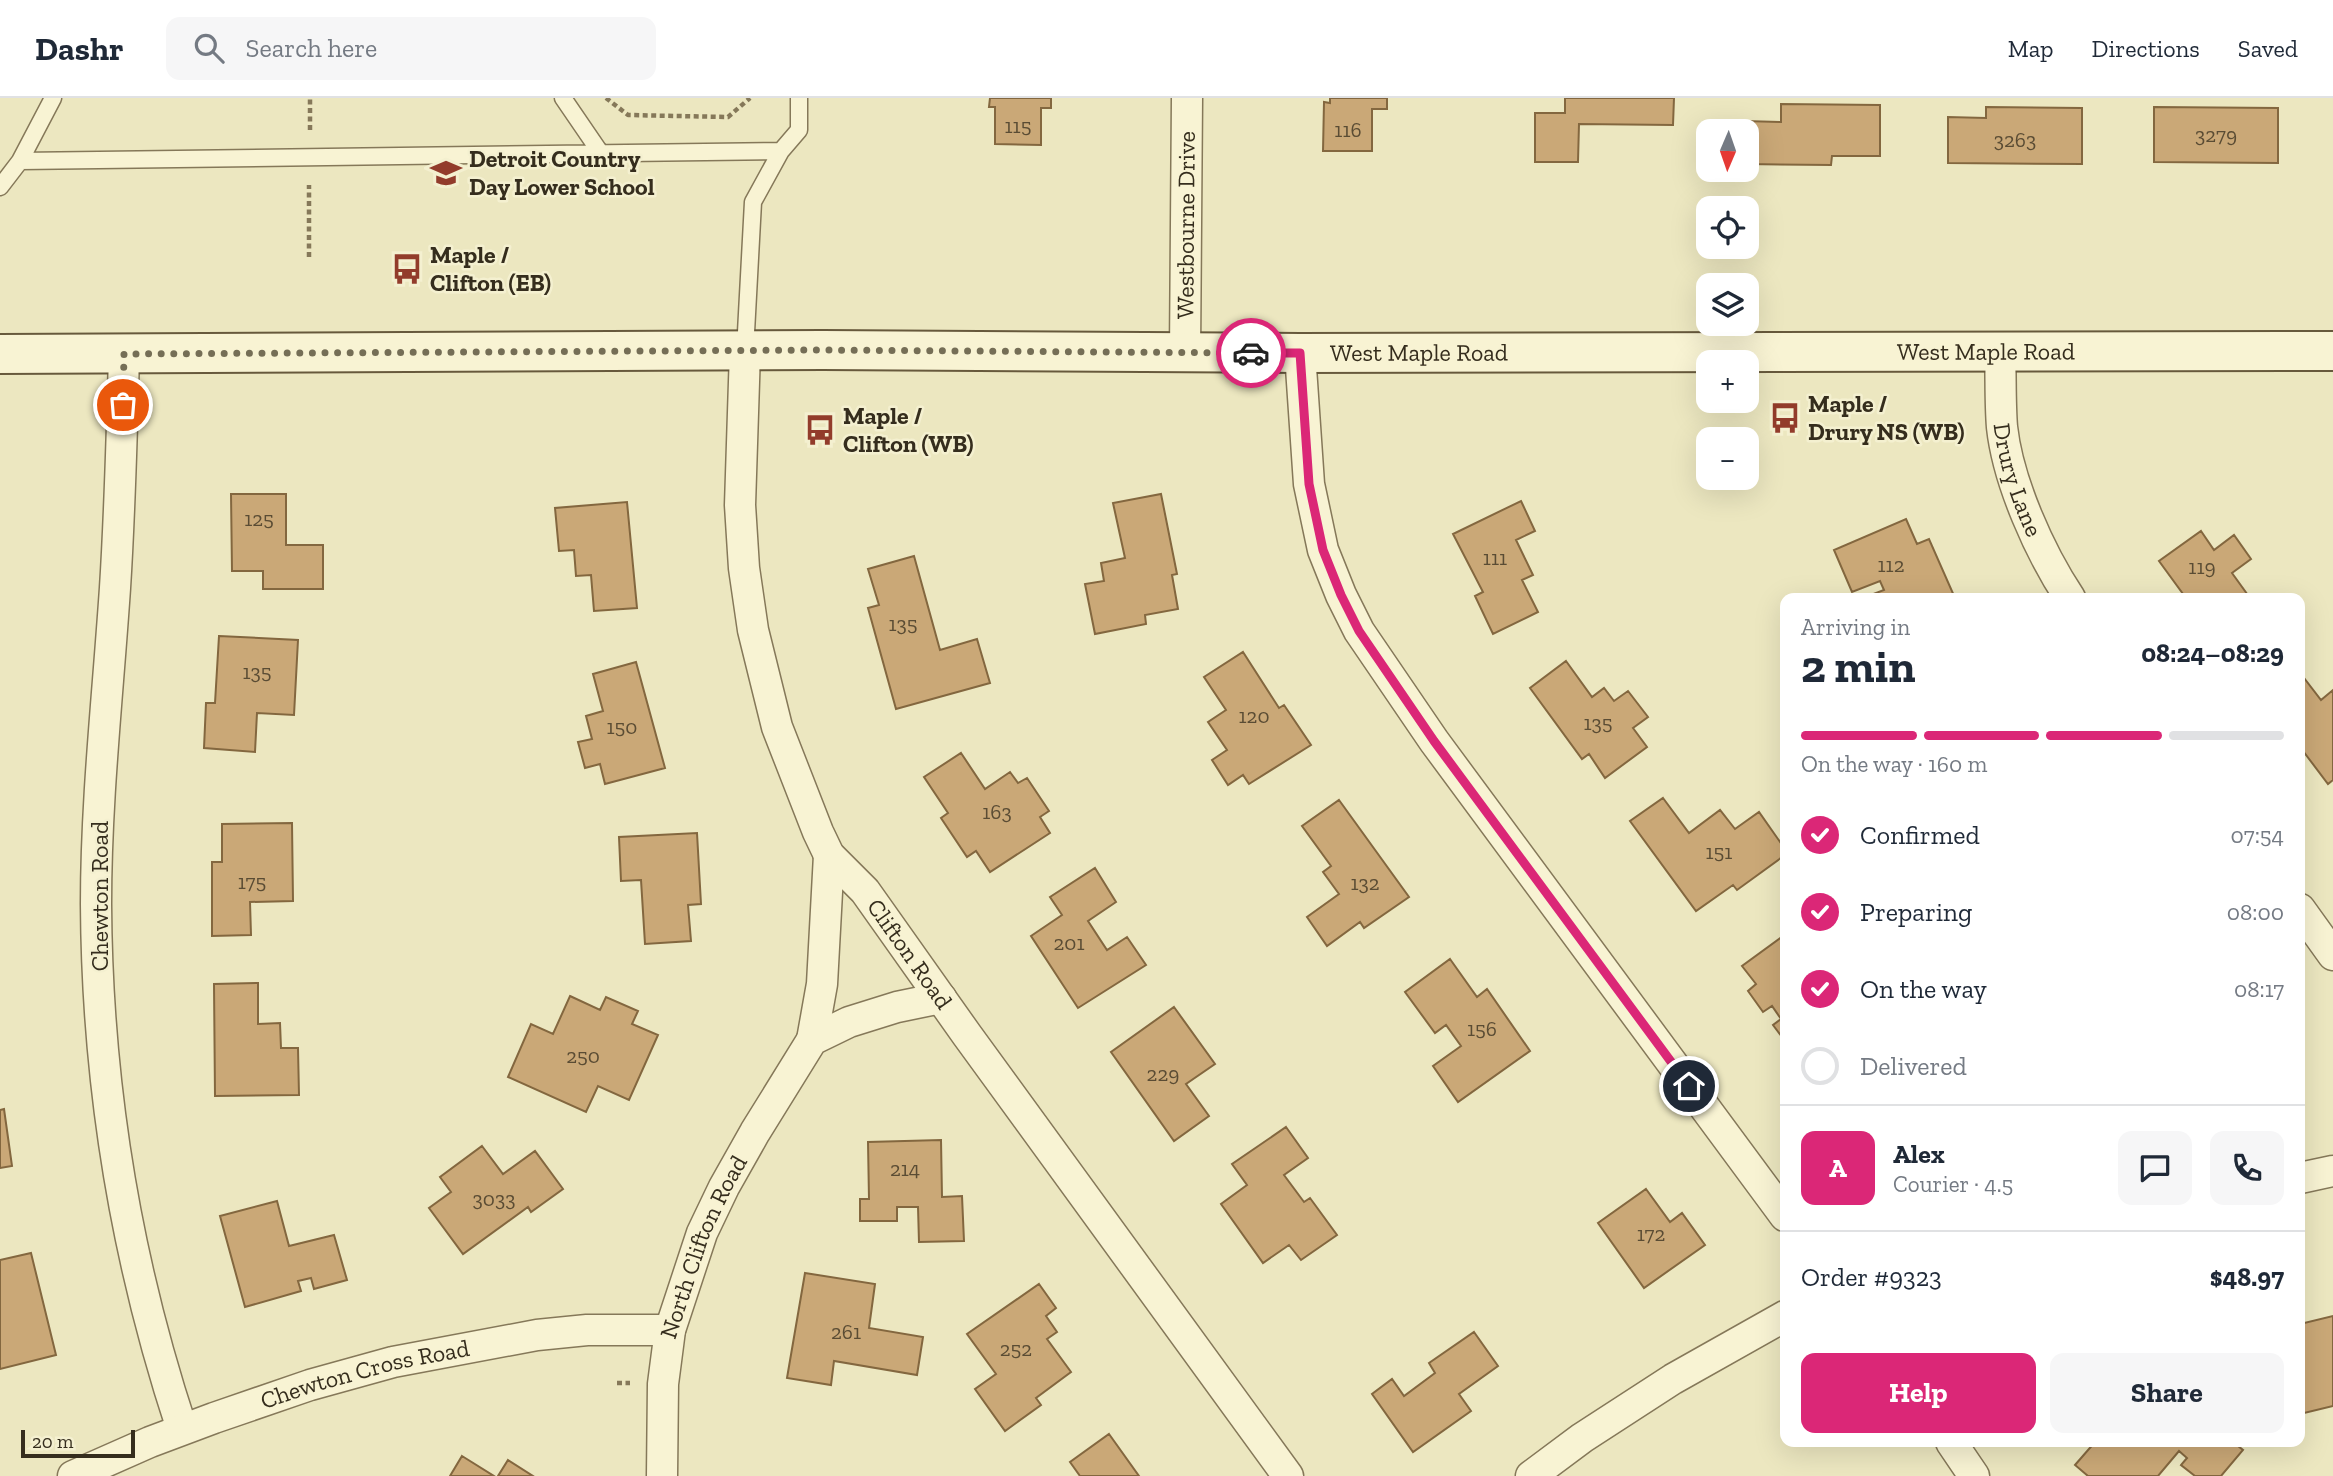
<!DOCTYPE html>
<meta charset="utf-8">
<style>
body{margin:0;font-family:"Zilla Slab",serif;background:#f6f6f7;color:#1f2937;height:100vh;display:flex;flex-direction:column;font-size:26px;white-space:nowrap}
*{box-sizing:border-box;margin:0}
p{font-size:23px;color:#747a83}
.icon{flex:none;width:38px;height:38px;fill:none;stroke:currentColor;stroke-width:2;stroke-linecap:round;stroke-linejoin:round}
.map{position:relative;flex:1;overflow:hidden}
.side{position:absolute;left:1780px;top:495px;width:525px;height:854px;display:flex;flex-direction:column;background:#fff;border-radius:14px;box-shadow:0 7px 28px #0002}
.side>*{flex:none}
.needle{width:46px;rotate:182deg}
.tools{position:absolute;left:1696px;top:21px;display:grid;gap:14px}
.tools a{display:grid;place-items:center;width:63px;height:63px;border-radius:14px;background:#fff;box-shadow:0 7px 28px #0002;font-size:35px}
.scale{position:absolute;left:21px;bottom:18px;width:114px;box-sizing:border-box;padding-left:7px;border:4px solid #352d1d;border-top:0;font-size:19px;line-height:24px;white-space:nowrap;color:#352d1d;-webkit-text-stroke:5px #f4f0d0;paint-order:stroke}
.pin{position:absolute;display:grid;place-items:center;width:60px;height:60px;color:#fff;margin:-30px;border:4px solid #fff;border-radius:50%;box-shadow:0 2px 7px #0007}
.courier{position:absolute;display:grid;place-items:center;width:70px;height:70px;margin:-35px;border:5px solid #db2777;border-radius:50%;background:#fff;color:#222;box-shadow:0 2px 9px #0007}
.overview em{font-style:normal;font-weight:700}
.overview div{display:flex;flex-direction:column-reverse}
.overview{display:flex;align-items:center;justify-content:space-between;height:119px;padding:0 21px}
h1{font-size:46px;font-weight:700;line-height:52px}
.bar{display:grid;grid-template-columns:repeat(4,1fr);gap:10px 7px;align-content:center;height:84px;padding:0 21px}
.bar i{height:9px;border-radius:5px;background:#e0e1e3}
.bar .active{background:#db2777}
.bar p{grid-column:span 4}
.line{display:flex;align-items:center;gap:18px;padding:0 21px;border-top:2px solid #e0e1e3}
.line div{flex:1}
.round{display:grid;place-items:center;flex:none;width:74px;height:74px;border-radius:14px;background:#f6f6f7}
ol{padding:0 21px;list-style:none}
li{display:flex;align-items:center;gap:21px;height:77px}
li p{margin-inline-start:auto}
li .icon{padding:7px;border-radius:50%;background:#db2777;color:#fff;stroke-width:4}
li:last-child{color:#747a83}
li i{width:38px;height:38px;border:4px solid #e0e1e3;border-radius:50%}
.cta{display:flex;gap:14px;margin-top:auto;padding:14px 21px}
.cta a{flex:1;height:80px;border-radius:14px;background:#db2777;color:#fff;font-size:28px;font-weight:700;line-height:80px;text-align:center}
.cta a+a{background:#f6f6f7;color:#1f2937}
header{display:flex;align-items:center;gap:42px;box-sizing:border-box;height:98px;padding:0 35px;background:#fff;border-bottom:2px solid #e0e1e3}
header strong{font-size:33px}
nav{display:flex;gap:38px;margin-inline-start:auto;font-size:24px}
.search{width:490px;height:63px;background:#f6f6f7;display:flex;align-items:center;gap:18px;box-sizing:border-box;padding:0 24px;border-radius:14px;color:#747a83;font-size:26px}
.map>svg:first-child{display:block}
.building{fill:#caa877;stroke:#83673f;stroke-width:2}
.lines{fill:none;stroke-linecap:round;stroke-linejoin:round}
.lane-casing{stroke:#857859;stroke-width:19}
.street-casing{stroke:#857859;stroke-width:33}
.secondary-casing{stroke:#67593c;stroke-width:42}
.path{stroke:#857859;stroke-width:4.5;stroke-dasharray:5 3.5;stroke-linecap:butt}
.lane{stroke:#f8f3d3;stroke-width:16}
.street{stroke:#f8f3d3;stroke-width:30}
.secondary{stroke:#f8f3d3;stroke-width:38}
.done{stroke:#756e56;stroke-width:7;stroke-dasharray:0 12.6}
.route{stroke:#db2777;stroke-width:9}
.labels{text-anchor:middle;stroke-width:5;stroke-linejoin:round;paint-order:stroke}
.number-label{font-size:21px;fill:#5a4c34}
.poi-label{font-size:24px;font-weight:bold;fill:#352d1d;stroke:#f4f0d0;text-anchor:start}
.street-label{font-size:24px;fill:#352d1d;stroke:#f4f0d0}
</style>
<header>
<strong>Dashr</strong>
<div class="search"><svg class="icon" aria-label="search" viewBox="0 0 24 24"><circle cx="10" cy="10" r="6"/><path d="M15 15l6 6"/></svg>Search here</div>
<nav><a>Map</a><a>Directions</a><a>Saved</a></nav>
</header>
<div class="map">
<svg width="2333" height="1378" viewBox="0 0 2333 1378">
<rect width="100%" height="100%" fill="#ece7c0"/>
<!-- building -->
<path class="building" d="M990,0H1051V10H1041V47L995,46V9H989Z
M1330,0H1387V11H1372V53H1323L1324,4L1330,5Z
M1565,0H1674L1673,27L1579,26L1578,64H1535V15H1565Z
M1781,6L1880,7V58H1832L1831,67L1746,66L1745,23L1781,24Z
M1986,9L2082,10V66L1948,65V19L1986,20Z
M2154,9L2278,10V65L2154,64Z
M231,396H286V447H323V491H263V473H232Z
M1161,396L1177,476L1172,477L1178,511L1145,517L1146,526L1095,536L1085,486L1104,483L1101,465L1125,460L1113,405Z
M1521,403L1535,433L1516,442L1533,477L1522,482L1538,514L1493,536L1475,498L1483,494L1453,436Z
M627,404L637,510L594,513L591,477L576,478L574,452L559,453L555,410Z
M1906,421L1917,446L1929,441L1955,500H1863L1884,492L1880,483L1852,494L1834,452Z
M2201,433L2214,452L2234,437L2251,461L2232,475L2250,500H2186L2159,463Z
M914,458L940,552L977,541L990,585L896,611L868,510L879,507L868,471Z
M219,538L298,542L294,617L257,615L255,654L204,650L206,605H215Z
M1243,554L1279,610L1284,607L1311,647L1249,686L1243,677L1228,687L1212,662L1227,652L1208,624L1226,612L1204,579Z
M1566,563L1592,599L1604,590L1614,603L1628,593L1648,619L1633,630L1647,649L1605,680L1589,656L1582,661L1530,590Z
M636,564L665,670L605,686L600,666L585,670L578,644L592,641L586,618L603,613L593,576Z
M2301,576L2321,602L2333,592V682L2328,686L2300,649Z
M961,655L985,691L1010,674L1018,685L1027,680L1049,713L1040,719L1050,735L990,774L976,753L967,759L941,720L948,715L924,679Z
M1663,700L1689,735L1720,712L1735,731L1759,714L1785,751V757L1737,792L1733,787L1696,813L1630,723Z
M1339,702L1409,799L1364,830L1360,824L1327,848L1307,819L1339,796L1323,774L1331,768L1302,728Z
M292,725L293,803L250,804L251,837L212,838V764H222V726Z
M697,735L701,806L688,807L691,843L645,846L641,782L621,783L619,739Z
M1095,770L1116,804L1088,823L1107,852L1127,839L1146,867L1078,910L1031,838L1062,817L1050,799Z
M1783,838L1785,841V943L1773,927L1781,921L1772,908L1763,914L1748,893L1756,886L1742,868Z
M1450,861L1477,899L1487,891L1530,953L1458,1004L1433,968L1461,948L1446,927L1435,935L1405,894Z
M258,885V926L280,925L281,950H298L299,997L215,998L214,886Z
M570,898L600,912L606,899L638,913L632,926L658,937L629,1002L598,988L586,1014L508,979L531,926L553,936Z
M1174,909L1215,966L1186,986L1209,1018L1174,1043L1111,954Z
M4,1011L12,1068L0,1070V1012Z
M1286,1029L1308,1060L1284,1077L1304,1104L1310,1100L1337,1137L1301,1162L1289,1147L1263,1165L1221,1106L1247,1087L1232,1066Z
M941,1042L942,1099L962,1098L964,1143L919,1144L918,1109H897V1123H860V1101H869L868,1044Z
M482,1048L503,1076L535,1053L563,1091L531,1114L528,1109L463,1156L429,1110L451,1094L440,1079Z
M1646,1091L1670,1124L1682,1115L1705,1147L1644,1190L1598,1125Z
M277,1103L289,1148L334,1137L347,1182L314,1191L311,1180L298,1183L301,1193L245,1209L220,1118Z
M31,1155L56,1257L0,1271V1162Z
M805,1175L875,1186L869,1230L923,1239L917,1277L834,1263L831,1287L787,1280Z
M1039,1186L1056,1210L1046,1218L1057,1234L1047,1241L1071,1274L1036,1300L1041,1307L1005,1333L975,1291L996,1276L967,1236Z
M2333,1218V1308L2300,1316V1226Z
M1474,1234L1498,1268L1459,1296L1471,1313L1413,1354L1372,1296L1392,1281L1404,1298L1435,1275L1429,1265Z
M1109,1336L1139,1378H1080L1070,1364Z
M2095,1344H2233L2243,1352L2221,1378H2195L2181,1367L2187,1360L2179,1353L2158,1378H2088L2075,1367Z
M462,1358L494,1378H450Z
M508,1362L533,1378H498Z"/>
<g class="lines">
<defs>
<path id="lane" d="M53,0L20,63L781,53
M563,0L602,57
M0,89L20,63
M745,253L753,104L781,53L799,32V0"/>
<g id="street">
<path id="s1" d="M745,253L740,407L744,470L753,532L777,629L818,734L829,757L865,793L967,937L1288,1378"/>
<path id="s2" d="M2000,253C2001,278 2000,304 2002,329C2008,384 2040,455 2070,500"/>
<path id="s3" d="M1185,255L1187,0"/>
<path d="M1300,255L1309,386L1323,452L1341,497L1359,533L1434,643L1785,1118"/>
<path d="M124,256C122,334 120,412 115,490C108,595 96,701 96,806C97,984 126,1162 182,1331"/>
<path d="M2300,811L2333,857"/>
<path d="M812,942L822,886L829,757"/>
<path d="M2300,1080L2333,1073"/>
<path d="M1951,1344L1974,1378"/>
<path id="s4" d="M73,1378L150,1344L214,1320L310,1287L393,1264L537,1237L587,1232H670"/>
<path id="s5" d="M662,1378L663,1286L670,1232L702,1135L724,1089L755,1034L812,942L849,924L897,909L941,900"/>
<path d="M1531,1378L1582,1340L1673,1281L1785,1218"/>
</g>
<g id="secondary">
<path id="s6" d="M0,256L823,252L1300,255L2333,253"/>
</g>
</defs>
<!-- lane casing -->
<use href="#lane" class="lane-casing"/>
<!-- street casing -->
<use href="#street" class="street-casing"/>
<!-- secondary casing -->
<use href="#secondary" class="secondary-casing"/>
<!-- path -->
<path class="path" d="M606,0L628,17L728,19L750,0
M310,32V0
M309,159V87
M617,1285H630"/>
<!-- lane -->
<use href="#lane" class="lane"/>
<!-- street -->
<use href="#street" class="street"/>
<!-- secondary -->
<use href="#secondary" class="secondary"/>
</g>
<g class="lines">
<!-- done -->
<path class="done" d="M123,307L124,256L823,252L1251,255"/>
<!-- route -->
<path class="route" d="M1251,255H1300L1309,386L1323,452L1341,497L1359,533L1434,643L1689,988"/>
</g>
<!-- icons -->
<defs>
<symbol id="school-bare" viewBox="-9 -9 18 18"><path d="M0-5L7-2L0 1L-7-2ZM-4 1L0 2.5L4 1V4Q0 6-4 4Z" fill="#923c2b" stroke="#f4f0d0" stroke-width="2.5" paint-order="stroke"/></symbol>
<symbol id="bus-bare" viewBox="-9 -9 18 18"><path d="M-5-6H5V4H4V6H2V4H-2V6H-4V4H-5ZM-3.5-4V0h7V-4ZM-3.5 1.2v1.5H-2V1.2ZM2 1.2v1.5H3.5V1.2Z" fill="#923c2b" stroke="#f4f0d0" stroke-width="2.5" paint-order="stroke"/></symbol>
</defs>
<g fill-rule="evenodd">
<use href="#school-bare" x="424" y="53" width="44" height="44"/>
<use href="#bus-bare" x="385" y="149" width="44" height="44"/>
<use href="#bus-bare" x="1763" y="298" width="44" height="44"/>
<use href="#bus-bare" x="798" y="310" width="44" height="44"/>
</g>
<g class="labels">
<!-- number labels -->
<g class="number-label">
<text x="1018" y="35">115</text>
<text x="1348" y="39">116</text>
<text x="2216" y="44">3279</text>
<text x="2015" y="49">3263</text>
<text x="259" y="428">125</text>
<text x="1495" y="467">111</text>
<text x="1891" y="474">112</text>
<text x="2202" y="476">119</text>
<text x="903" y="533">135</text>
<text x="257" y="581">135</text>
<text x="1254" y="625">120</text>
<text x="1598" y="632">135</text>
<text x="622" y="636">150</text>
<text x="997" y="721">163</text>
<text x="1719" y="761">151</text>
<text x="252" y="791">175</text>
<text x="1365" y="792">132</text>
<text x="1069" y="852">201</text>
<text x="1482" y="938">156</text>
<text x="583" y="965">250</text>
<text x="1163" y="983">229</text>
<text x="905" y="1078">214</text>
<text x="494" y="1108">3033</text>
<text x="1651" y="1143">172</text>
<text x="846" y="1241">261</text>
<text x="1016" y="1258">252</text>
</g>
<!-- poi labels -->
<g class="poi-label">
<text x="469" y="69">Detroit Country<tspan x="469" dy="28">Day Lower School</tspan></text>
<text x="430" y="165">Maple /<tspan x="430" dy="28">Clifton (EB)</tspan></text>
<text x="1808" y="314">Maple /<tspan x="1808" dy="28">Drury NS (WB)</tspan></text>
<text x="843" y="326">Maple /<tspan x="843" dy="28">Clifton (WB)</tspan></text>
</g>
<!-- street labels -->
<g class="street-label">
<text dy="8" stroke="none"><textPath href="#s3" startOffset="128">Westbourne Drive</textPath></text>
<text dy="8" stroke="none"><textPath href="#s6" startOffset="1986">West Maple Road</textPath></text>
<text dy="8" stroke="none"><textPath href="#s6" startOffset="1419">West Maple Road</textPath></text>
<text dy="8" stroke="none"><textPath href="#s2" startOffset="131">Drury Lane</textPath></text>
<text transform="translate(100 798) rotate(-90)" y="8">Chewton Road</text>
<text dy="8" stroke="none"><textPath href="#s1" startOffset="646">Clifton Road</textPath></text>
<text dy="8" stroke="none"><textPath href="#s5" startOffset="236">North Clifton Road</textPath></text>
<text dy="8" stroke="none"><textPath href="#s4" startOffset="310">Chewton Cross Road</textPath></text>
</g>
</g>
</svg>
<div class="tools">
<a><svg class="needle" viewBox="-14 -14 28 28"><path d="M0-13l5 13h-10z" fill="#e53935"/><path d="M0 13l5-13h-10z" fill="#747a83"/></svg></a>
<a><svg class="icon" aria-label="locate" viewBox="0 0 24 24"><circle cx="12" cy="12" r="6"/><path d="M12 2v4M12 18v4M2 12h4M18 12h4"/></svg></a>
<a><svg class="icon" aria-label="layers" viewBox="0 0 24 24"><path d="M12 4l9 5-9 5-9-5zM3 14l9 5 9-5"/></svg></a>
<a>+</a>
<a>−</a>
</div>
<div class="scale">20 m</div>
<div class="pin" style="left:123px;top:307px;background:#ea580c"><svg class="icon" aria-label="bag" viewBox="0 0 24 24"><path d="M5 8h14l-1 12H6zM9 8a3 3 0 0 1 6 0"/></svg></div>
<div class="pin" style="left:1689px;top:988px;background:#1f2937"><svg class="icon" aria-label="home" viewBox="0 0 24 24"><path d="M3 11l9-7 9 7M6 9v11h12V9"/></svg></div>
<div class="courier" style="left:1251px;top:255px"><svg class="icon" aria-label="car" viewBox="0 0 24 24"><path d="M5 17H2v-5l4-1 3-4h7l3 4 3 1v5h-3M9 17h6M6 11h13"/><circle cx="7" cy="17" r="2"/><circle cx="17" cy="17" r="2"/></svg></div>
<section class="side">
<div class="overview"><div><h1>2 min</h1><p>Arriving in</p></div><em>08:24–08:29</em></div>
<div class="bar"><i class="active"></i><i class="active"></i><i class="active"></i><i></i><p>On the way · 160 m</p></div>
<ol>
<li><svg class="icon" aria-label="check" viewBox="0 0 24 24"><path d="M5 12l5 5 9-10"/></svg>Confirmed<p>07:54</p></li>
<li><svg class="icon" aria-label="check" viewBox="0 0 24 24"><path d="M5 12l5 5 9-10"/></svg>Preparing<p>08:00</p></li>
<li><svg class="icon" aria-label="check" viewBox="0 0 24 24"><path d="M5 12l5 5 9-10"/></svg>On the way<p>08:17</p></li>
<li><i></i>Delivered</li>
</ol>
<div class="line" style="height:126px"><b class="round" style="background:#db2777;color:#fff">A</b><div><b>Alex</b><p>Courier · 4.5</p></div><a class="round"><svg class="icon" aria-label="chat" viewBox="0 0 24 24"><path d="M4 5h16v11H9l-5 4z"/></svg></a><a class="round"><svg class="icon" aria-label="phone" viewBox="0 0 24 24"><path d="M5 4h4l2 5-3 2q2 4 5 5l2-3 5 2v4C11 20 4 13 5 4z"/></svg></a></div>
<div class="line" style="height:91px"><div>Order #9323</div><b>$48.97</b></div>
<div class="cta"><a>Help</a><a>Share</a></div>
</section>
</div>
